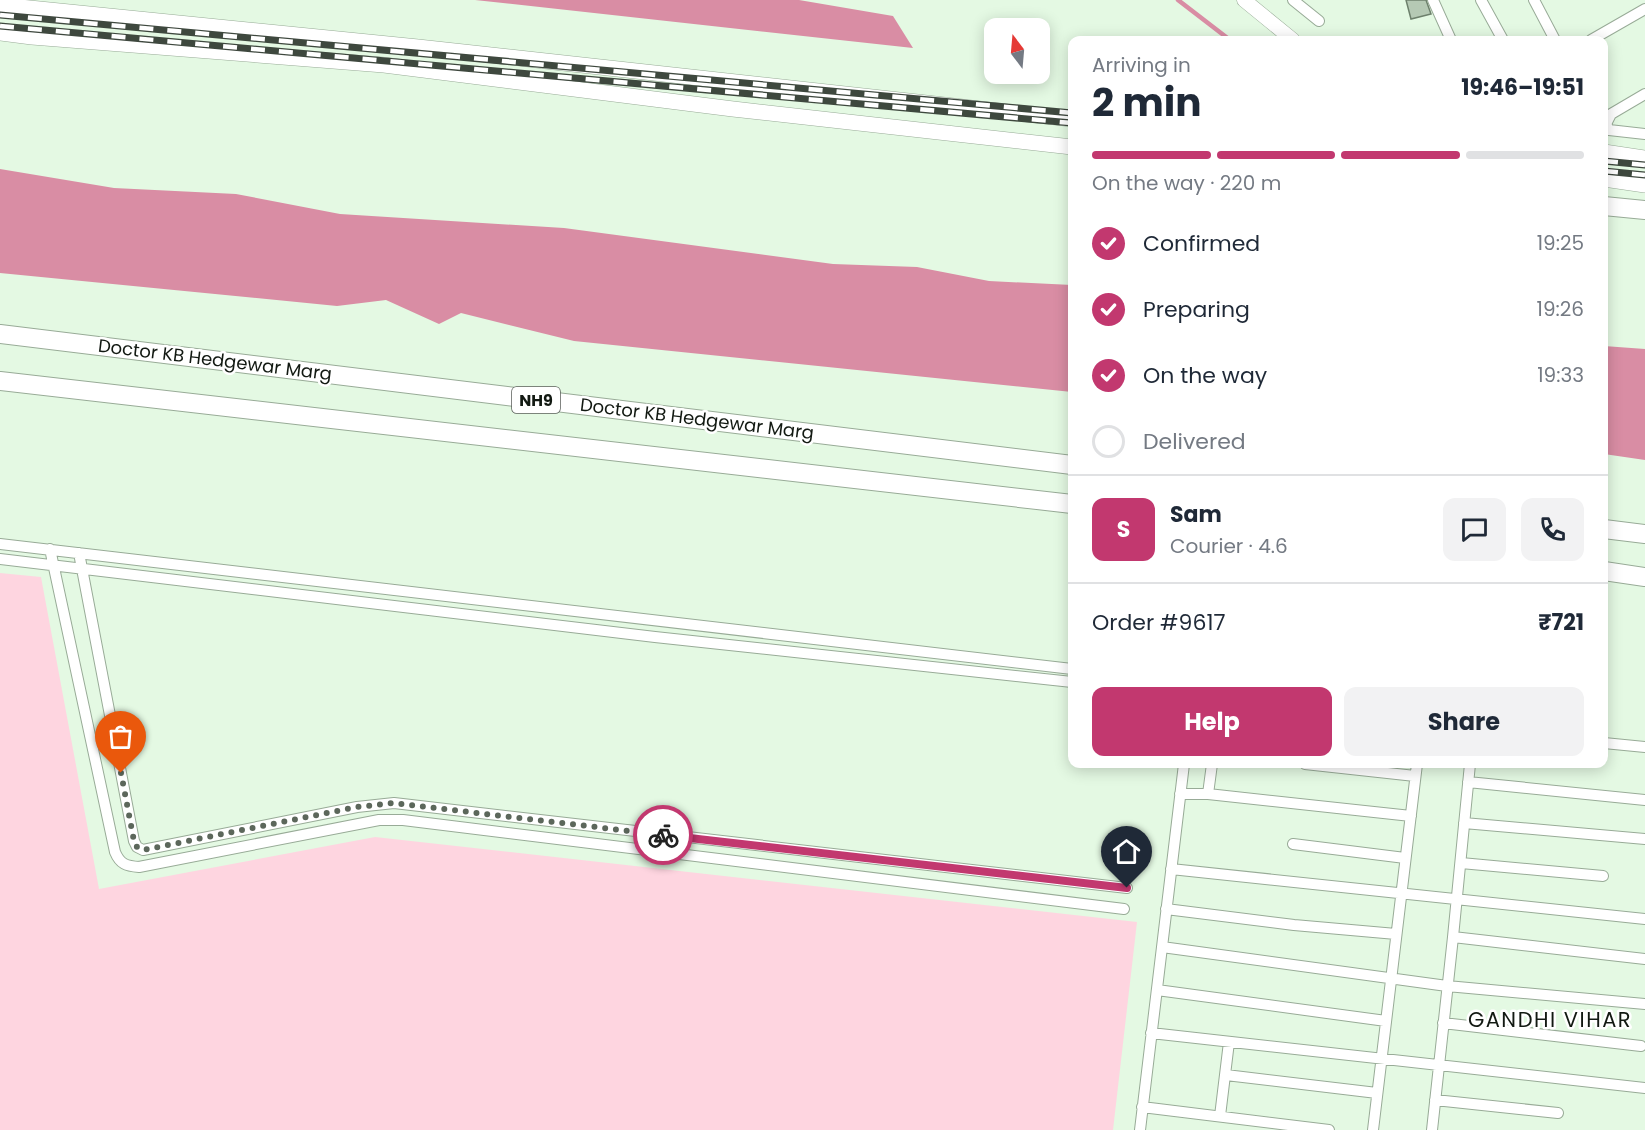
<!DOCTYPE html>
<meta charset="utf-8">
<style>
body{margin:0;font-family:Poppins,sans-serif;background:#f2f2f3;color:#1f2937;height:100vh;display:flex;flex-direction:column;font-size:22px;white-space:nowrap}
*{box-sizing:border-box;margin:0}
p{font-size:20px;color:#747a83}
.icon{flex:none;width:33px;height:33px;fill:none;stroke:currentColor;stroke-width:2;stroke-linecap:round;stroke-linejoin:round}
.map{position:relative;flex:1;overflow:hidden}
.sheet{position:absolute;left:1068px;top:36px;width:540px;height:732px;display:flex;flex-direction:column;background:#fff;border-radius:12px;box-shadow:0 3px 15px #0003}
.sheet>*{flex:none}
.needle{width:39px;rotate:344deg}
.tools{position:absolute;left:984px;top:18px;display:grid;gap:12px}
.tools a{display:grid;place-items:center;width:66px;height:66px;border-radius:12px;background:#fff;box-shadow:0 3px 15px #0003;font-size:30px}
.pin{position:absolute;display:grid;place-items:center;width:51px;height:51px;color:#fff;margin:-62px -26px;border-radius:50% 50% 50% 0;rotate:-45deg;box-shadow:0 0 6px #0007}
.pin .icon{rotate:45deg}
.courier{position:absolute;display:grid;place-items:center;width:60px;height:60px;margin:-30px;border:4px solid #c2386f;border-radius:50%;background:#fff;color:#222;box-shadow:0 2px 8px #0007}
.overview em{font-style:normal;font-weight:700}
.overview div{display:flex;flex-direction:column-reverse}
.overview{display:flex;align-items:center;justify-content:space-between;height:102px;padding:0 24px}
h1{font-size:39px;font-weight:700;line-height:45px}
.bar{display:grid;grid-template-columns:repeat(4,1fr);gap:9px 6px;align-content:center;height:72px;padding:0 24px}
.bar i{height:8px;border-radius:4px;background:#e0e1e3}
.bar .active{background:#c2386f}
.bar p{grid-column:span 4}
.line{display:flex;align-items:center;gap:15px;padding:0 24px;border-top:2px solid #e0e1e3}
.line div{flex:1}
.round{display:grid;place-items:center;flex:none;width:63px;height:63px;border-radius:12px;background:#f2f2f3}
ol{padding:0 24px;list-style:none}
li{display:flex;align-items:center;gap:18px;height:66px}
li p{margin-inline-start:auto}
li .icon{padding:6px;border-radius:50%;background:#c2386f;color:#fff;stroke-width:4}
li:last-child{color:#747a83}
li i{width:33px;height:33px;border:3px solid #e0e1e3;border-radius:50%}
.action{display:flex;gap:12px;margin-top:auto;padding:12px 24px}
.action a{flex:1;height:69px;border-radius:12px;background:#c2386f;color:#fff;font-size:24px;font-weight:700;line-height:69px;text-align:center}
.action a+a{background:#f2f2f3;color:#1f2937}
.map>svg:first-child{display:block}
.green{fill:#fed5e0}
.water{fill:#d98da4}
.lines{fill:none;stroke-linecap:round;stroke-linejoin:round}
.stream{stroke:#d98da4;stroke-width:4.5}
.building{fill:#b5c9b4;stroke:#6d806c;stroke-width:1.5}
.minor-casing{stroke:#98ab97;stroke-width:12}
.tertiary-casing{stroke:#98ab97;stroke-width:15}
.secondary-casing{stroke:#98ab97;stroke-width:16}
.trunk-casing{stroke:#98ab97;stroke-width:20}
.minor{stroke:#fff;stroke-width:10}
.tertiary{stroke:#fff;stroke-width:14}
.secondary{stroke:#fff;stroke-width:15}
.trunk{stroke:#fff;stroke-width:18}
.rail-casing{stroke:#3e483e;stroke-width:7}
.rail{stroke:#fff;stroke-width:4.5;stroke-dasharray:14;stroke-linecap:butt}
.done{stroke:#5c675b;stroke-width:6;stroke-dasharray:0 10.8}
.route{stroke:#c2386f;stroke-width:8}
.labels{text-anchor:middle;stroke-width:5;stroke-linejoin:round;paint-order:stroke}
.shield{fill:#fff;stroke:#595e59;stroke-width:1.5}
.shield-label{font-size:16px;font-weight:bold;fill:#121912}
.street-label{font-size:18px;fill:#121912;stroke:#fff}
.quarter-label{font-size:21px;letter-spacing:1.5px;fill:#121912;stroke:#fff}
</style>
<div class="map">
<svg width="1645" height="1130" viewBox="0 0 1645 1130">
<rect width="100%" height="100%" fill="#e4f9e3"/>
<!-- green -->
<path class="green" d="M0,573L41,577L99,889L375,837L1137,922L1113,1130H0Z"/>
<!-- water -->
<path class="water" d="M475,0H799L893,16L913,48Z
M0,169L114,188L236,194L340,214L564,228L833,264L917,267L989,281L1072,285V392L574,341L461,313L439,324L386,300L337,306L0,273Z
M1604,346L1645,349V460L1604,454Z"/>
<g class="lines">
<!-- stream -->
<path class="stream" d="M1178,0L1230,40"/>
</g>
<!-- building -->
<path class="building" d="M1406,0H1426L1431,14L1411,19Z"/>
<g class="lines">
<defs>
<path id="minor" d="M1293,0L1319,21
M1433,0L1451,40
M1481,0L1503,40
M1534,0L1555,40
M1591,40L1645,9
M1645,94L1611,114L1606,124L1609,130L1645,134
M0,544L1072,669
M50,549L115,852C120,864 126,866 139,867L379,820H403L1124,909
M79,553L134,841L137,847L143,850L357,807L394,803L1127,888
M0,559L655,637L1072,682
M1604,743L1645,747
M1305,764L1415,776
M1468,782L1645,800
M1180,794H1208L1411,816
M1208,794L1212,764
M1464,823L1645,839
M1293,844L1405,858
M1461,863L1603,876
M1171,869L1645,919
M1166,909L1294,925L1396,934
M1453,937L1645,959
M1162,947L1447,986L1645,1004
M1157,990L1386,1021
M1443,1023L1641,1046
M1151,1033L1645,1088
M1226,1075L1377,1093
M1435,1100L1558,1113
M1142,1107L1329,1130
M1220,1116L1229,1042
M1140,1130L1184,764
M1373,1130L1417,764
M1432,1130L1453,937L1470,764"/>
<path id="tertiary" d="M1244,0L1293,40"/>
<path id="secondary" d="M0,5L418,47L1072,119
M0,33L32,37L384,65L733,109L1072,147
M1604,152L1645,158
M1604,179L1645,185"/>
<path id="trunk" d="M1604,206L1645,210
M0,334L1072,465
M0,381L1072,504
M1604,529L1645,534
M1604,571L1645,577"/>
</defs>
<!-- minor casing -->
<use href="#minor" class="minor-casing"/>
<!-- tertiary casing -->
<use href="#tertiary" class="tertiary-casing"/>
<!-- secondary casing -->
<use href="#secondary" class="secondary-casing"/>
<!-- trunk casing -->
<use href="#trunk" class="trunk-casing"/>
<!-- minor -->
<use href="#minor" class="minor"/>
<!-- tertiary -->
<use href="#tertiary" class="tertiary"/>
<!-- secondary -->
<use href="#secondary" class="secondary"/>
<!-- trunk -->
<use href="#trunk" class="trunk"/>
<defs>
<path id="rail" d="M0,15L1072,113
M0,26L1072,123
M1604,161L1645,165
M1604,171L1645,175"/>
</defs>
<!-- rail casing -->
<use href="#rail" class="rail-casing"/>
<!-- rail -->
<use href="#rail" class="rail"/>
</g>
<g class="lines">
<!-- done -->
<path class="done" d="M121,773L134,841L137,847L143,850L357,807L393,803L663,835"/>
<!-- route -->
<path class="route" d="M663,835L1127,888"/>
</g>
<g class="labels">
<!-- shield labels -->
<rect class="shield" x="512" y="387" width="48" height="26" rx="4.5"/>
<g class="shield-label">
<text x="536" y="406">NH9</text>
</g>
<!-- street labels -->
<g class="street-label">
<text transform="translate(215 360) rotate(7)" y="6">Doctor KB Hedgewar Marg</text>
<text transform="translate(697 419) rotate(7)" y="6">Doctor KB Hedgewar Marg</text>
</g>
<!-- quarter labels -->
<g class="quarter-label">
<text x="1550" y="1027">GANDHI VIHAR</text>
</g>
</g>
</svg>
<div class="tools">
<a><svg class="needle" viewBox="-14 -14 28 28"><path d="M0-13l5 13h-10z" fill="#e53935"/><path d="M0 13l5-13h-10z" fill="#747a83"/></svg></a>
</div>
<div class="pin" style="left:121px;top:773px;background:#ea580c"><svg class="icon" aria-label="bag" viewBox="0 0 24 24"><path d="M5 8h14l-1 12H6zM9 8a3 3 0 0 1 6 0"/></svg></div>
<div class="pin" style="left:1127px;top:888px;background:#1f2937"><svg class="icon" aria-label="home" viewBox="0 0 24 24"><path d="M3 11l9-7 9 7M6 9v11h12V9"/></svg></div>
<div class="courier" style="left:663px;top:835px"><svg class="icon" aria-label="bike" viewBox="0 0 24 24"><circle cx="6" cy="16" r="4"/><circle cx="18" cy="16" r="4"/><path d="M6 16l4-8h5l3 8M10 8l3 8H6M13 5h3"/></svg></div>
<section class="sheet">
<div class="overview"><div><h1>2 min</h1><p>Arriving in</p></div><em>19:46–19:51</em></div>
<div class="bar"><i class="active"></i><i class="active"></i><i class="active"></i><i></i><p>On the way · 220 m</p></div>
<ol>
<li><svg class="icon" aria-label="check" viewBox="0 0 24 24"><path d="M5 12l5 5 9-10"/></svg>Confirmed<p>19:25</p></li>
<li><svg class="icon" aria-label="check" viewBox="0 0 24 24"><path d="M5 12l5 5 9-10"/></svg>Preparing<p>19:26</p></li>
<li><svg class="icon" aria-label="check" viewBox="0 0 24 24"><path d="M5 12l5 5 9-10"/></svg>On the way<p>19:33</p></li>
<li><i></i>Delivered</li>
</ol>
<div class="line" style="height:108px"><b class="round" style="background:#c2386f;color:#fff">S</b><div><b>Sam</b><p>Courier · 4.6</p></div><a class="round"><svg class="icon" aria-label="chat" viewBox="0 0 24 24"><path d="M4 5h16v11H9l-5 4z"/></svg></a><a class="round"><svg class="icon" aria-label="phone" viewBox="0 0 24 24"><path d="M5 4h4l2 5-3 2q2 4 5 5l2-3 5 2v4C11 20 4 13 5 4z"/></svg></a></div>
<div class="line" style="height:78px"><div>Order #9617</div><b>₹721</b></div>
<div class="action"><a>Help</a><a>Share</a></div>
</section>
</div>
